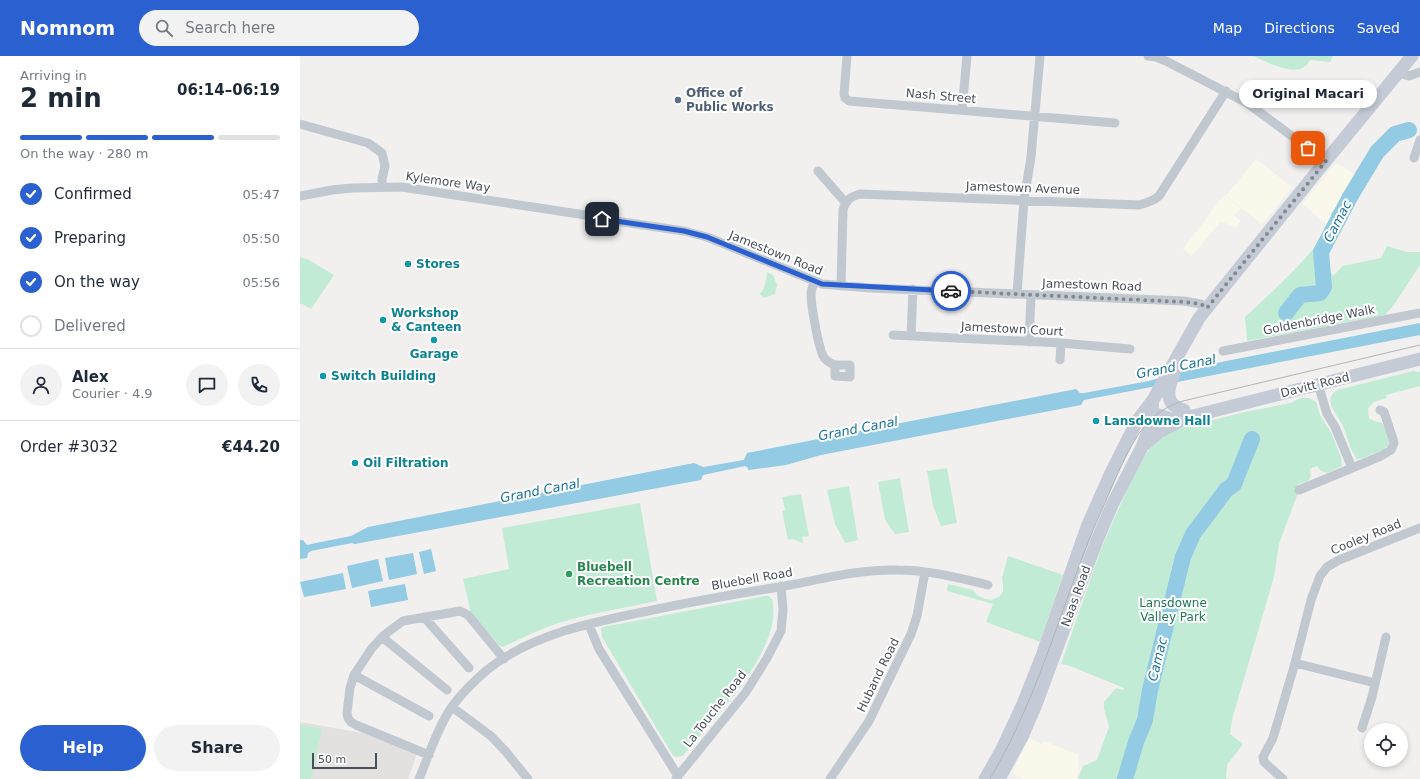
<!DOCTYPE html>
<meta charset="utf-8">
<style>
body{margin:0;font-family:"DejaVu Sans",sans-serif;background:#f2f2f3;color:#1f2937;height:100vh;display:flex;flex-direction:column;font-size:15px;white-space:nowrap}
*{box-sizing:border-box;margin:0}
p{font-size:13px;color:#747a83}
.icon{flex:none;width:22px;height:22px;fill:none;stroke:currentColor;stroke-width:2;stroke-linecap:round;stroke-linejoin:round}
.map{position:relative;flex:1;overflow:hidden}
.panel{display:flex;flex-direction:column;background:#fff;width:300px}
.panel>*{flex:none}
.tools{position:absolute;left:1064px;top:667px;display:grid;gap:8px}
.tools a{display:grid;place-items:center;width:44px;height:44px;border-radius:50%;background:#fff;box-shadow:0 2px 6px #0003;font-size:20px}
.scale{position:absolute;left:12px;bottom:10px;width:65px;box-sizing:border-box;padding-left:4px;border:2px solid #49505b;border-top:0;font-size:11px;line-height:14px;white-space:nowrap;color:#49505b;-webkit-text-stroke:3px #fff;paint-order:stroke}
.pin{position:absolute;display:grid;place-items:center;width:34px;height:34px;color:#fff;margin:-17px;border-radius:8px;box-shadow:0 2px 6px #0006}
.courier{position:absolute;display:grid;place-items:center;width:40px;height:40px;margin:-20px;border:3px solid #2b60d0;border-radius:50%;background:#fff;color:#222;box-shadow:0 1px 5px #0007}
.bubble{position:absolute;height:28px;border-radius:14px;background:#fff;box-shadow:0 2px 6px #0003;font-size:13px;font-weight:800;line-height:28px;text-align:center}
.overview em{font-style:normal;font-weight:800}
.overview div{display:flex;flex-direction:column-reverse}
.overview{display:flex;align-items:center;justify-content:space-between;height:68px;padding:0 20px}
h1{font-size:26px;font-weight:800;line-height:30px}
.bar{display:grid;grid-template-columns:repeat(4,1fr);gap:6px 4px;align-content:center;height:48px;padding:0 20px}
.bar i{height:5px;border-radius:3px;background:#e0e1e3}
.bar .on{background:#2b60d0}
.bar p{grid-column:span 4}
.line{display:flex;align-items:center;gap:10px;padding:0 20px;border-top:1px solid #e0e1e3}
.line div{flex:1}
.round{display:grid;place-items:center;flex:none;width:42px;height:42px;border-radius:21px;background:#f2f2f3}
ol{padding:0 20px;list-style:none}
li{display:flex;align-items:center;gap:12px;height:44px}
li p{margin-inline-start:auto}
li .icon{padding:4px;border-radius:50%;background:#2b60d0;color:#fff;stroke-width:4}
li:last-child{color:#747a83}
li i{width:22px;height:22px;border:2px solid #e0e1e3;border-radius:50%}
.button{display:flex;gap:8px;margin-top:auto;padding:8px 20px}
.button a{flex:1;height:46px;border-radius:24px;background:#2b60d0;color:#fff;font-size:16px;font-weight:800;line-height:46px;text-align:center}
.button a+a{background:#f2f2f3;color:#1f2937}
header{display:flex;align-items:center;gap:24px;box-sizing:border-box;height:56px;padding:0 20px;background:#2b60d0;color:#fff}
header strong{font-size:19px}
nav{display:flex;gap:22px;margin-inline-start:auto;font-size:14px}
.search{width:280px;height:36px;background:#f2f2f3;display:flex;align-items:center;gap:10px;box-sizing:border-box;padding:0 14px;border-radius:22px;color:#747a83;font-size:15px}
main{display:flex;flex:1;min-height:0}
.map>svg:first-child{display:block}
.commercial{fill:#faf8eb}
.education{fill:#e2e1e0}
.green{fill:#c2ebd6}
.water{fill:#93cae4}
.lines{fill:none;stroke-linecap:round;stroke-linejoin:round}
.river{stroke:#93cae4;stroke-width:16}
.minor{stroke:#c1c8d0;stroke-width:9}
.secondary{stroke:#c4cad6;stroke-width:13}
.tram{stroke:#b2b4b9;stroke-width:1}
.done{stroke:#84888f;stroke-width:4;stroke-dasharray:0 7.2}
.route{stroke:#2b60d0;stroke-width:5}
.service-dot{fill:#5c6f8a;stroke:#fff;stroke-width:1.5}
.culture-dot{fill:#0f9aa8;stroke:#fff;stroke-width:1.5}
.leisure-dot{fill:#2e9e5b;stroke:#fff;stroke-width:1.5}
.labels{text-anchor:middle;stroke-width:4;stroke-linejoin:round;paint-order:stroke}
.service-label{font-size:12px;font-weight:bold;fill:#4e5e75;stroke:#fff;text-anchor:start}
.street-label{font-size:12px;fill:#49505b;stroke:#fff}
.culture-label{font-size:12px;font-weight:bold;fill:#0d838f;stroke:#fff;text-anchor:start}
.leisure-label{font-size:12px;font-weight:bold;fill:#27864d;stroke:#fff;text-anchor:start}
.park-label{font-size:12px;fill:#207655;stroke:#fff}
.water-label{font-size:13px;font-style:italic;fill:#1a729d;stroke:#fff}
</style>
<header>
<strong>Nomnom</strong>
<div class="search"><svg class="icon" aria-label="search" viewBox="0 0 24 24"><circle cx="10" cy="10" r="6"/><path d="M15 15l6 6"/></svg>Search here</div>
<nav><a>Map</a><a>Directions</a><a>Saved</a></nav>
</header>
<main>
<section class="panel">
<div class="overview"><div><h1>2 min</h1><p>Arriving in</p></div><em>06:14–06:19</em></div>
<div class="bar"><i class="on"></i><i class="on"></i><i class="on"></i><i></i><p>On the way · 280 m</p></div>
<ol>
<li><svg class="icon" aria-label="check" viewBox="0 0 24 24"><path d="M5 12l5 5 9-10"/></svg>Confirmed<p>05:47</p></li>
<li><svg class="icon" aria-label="check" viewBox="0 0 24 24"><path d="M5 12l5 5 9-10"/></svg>Preparing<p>05:50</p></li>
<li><svg class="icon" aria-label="check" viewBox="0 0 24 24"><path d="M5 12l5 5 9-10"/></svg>On the way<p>05:56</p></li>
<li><i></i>Delivered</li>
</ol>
<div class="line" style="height:72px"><a class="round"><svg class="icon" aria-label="person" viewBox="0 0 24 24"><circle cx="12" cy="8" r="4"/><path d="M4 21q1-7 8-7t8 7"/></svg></a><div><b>Alex</b><p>Courier · 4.9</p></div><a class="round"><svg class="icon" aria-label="chat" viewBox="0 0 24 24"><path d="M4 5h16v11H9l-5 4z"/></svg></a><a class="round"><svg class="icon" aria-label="phone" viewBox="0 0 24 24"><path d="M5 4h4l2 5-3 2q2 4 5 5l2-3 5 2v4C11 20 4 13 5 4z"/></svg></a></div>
<div class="line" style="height:52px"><div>Order #3032</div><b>€44.20</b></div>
<div class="button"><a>Help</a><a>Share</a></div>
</section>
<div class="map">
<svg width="1120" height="723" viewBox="0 0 1120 723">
<rect width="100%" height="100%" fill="#f1f0ef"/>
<!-- commercial -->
<path class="commercial" d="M956,103L992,131L962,168L926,140Z
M1036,107L1044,111L1065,126L1032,172L1002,148Z
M924,139L941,153L934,159L940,165L935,172L921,165L892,200L883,193Z
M729,682L742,688L744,685L779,699L777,723H723L712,717Z"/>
<!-- education -->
<path class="education" d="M0,666L74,679L117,698L108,723H0Z"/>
<!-- green -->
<path class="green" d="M953,0H1033L1030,6L1010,4C1001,25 967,6 953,0Z
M1059,121L1067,122L1021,210L1029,213L1033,220L1043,210L1081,202L1087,190L1107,196H1120V209L1093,250L1085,259L947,285L945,261C976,232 1009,203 1032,168L1031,158Z
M0,201L9,204L34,219L11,253L0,247Z
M467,216L473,219L477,229L475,238L464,242L460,238C465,232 467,224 467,216Z
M1113,315L1120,316V330L1086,339L1087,342L1074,346L1068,352L1069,362L1074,365L1082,367C1086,373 1092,385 1087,391C1084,394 1079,395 1075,397C1069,399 1063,403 1057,403C1050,394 1047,380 1043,370C1038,359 1021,344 1037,334Z
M1000,342H1009L1016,346L1020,359L1032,378L1041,402L1042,410L1027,417L1021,415L1017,410L1010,413C1012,424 1009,426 998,428V437L979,488L974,521L933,660L930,678L943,688L927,709L926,723H778L783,710L797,704L809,671L804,653V646L816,632L823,634L824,632L770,610L761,608L802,490L828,432L844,401L852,390L858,384L870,376L885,371L945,356L991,347Z
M647,412L657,467L641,470L633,450L627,415Z
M600,422L609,476L595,478L585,464L578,426Z
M549,430L558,484L545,487L535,468L527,434Z
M501,438L509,480L502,481L503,487L492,483L488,484L482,455L485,454L482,441Z
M340,447L357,545L288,559L258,567L235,576L203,591L199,589L171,557L163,523L209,513L202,472Z
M708,500L763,519L740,586L686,566L693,548L647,535L648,528L673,534L677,539L685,543L692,544L700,540L703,535V529L702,522Z
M465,540H469L473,545C473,551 474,557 473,563C467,609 412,665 383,700L375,701L372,698L302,581L301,573L303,571Z
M0,668L22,673L11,723H0Z"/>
<!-- water -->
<path class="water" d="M1120,267V279L784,344L781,349L521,399L486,409L448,414V412L445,410L403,419L401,424L55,488L52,487L11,495L8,497L7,502L0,503V484H3L7,489L16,487L51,480L68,471L394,407L403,411L444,404L447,397L776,333L780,337H784L849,325L901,310Z
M131,493L136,515L124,518L119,496Z
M113,497L117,518L89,524L85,502Z
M78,503L83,525L52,532L47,510Z
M43,517L46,533L4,541L0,526Z
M105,528L108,544L71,551L68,535Z"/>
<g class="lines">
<!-- river -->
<path class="river" d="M986,257L1000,239L1020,237L1024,231L1021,196L1050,141L1077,96L1095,78L1109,74
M825,723L836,686L845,664L850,634L883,501L893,478L926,434L934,428L952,383"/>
<!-- minor -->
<path class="minor" d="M547,0L544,38L545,42L549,45L815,67
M848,0L856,1L866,5L947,47L1026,105
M1098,17L1109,20L1120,16
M662,54L667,0
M0,68L68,87L82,97L85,110L82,123V131
M1114,102L1120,84
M518,115L545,146
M0,140L32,134L52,132L102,131L292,160
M302,163L384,175L407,181L522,228L570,232L884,245L901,248L907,252
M514,226C513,230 511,234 511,238C511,249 518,289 523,300C525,304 530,307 535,309
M541,230L543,154C546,144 550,141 560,138L839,149C847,147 853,145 859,140L926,35
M717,238L724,144L731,101L740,0
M593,279L761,287L830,293
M611,280L613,233
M729,286L731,239
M923,295L1120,257
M760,304L761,287
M535,309H550V321L535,320Z
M1018,328L1027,358L1035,371L1052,412
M999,434L1081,400L1091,394L1094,387L1093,383L1084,356L1080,354
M124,561L169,612
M289,569L299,593L378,720L376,723
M82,581L147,634
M995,607L1075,627
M54,619L129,660
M152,651L191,680L207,697L228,723
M1062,672L1072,641L1086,581
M129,699L56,669L51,666L48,662L47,657L50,632L54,619L72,592L84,579L103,565L160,555L168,559L204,603
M378,720L446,636L467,602L481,575L483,554L481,530
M119,723C129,699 137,673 151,652C161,638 174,625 187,614C232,578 293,566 348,555C391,546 435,538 479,531C519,524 558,513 598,514C629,514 659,522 688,529
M530,723L569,665L611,578L617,560L625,516
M983,723L964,706L963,701L973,682L995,607L1011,544L1020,520L1027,511L1039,504L1120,472"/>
<!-- secondary -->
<path class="secondary" d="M874,318C868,332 863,349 884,354
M852,357L871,363L889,361L1120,303
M845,388L859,376L884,363
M685,723L701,695L723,648L742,600L787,471L810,419L837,365L853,344L899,262L1011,123L1112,0
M699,723L722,681L735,651L797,484L813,447L842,391L850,371L853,344"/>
<!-- tram -->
<path class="tram" d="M690,723C702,702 713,681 723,658C754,589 773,516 805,447C815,424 828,391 843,372C853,359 867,350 883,345L1120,289"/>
</g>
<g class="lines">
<!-- done -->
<path class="done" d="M651,235L884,246L901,248L907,252L1026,105L1008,92"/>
<!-- route -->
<path class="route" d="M302,163L384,175L407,181L522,228L651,235"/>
</g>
<!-- markers -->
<circle class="service-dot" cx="378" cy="44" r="4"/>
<g class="culture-dot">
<circle cx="108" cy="208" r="4"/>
<circle cx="83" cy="264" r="4"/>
<circle cx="134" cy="284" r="4"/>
<circle cx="23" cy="320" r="4"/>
<circle cx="796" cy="365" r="4"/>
<circle cx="55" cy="407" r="4"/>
</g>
<circle class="leisure-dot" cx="269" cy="518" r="4"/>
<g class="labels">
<!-- service labels -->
<g class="service-label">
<text x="386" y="41">Office of<tspan x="386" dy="14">Public Works</tspan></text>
</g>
<!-- street labels -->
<g class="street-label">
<text transform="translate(641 40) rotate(5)" y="4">Nash Street</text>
<text transform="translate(148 126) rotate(8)" y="4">Kylemore Way</text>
<text transform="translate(723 132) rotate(2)" y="4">Jamestown Avenue</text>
<text transform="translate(476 197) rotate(22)" y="4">Jamestown Road</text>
<text transform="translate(792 229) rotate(2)" y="4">Jamestown Road</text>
<text transform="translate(1019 264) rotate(-11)" y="4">Goldenbridge Walk</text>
<text transform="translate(712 273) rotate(3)" y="4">Jamestown Court</text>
<text transform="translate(1015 329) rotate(-14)" y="4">Davitt Road</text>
<text transform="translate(1066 481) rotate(-22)" y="4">Cooley Road</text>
<text transform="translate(452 523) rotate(-10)" y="4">Bluebell Road</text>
<text transform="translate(776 540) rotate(-70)" y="4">Naas Road</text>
<text transform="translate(578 619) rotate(-64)" y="4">Huband Road</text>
<text transform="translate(415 653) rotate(-52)" y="4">La Touche Road</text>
</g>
<!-- culture labels -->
<g class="culture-label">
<text x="116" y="212">Stores</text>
<text x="91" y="261">Workshop<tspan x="91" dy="14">&amp; Canteen</tspan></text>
<text x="134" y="302" text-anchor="middle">Garage</text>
<text x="31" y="324">Switch Building</text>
<text x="804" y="369">Lansdowne Hall</text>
<text x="63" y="411">Oil Filtration</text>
</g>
<!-- leisure labels -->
<g class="leisure-label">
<text x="277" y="515">Bluebell<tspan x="277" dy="14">Recreation Centre</tspan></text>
</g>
<!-- park labels -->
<g class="park-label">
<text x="873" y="551">Lansdowne<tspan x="873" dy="14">Valley Park</tspan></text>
</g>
<!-- water labels -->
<g class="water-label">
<text transform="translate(1037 165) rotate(-62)" y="5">Camac</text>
<text transform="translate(876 310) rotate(-11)" y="5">Grand Canal</text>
<text transform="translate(558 372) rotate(-11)" y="5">Grand Canal</text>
<text transform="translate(240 434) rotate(-11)" y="5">Grand Canal</text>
<text transform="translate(857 603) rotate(-76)" y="5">Camac</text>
</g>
</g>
</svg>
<div class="tools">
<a><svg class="icon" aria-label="locate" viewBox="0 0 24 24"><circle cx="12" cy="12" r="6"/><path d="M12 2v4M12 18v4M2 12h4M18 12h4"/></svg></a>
</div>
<div class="scale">50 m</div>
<div class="pin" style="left:1008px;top:92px;background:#ea580c"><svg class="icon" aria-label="bag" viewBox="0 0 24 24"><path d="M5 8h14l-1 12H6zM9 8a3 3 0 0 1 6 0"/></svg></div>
<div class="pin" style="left:302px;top:163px;background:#1f2937"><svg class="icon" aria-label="home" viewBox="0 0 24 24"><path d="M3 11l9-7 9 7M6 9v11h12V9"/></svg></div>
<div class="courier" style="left:651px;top:235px"><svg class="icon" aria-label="car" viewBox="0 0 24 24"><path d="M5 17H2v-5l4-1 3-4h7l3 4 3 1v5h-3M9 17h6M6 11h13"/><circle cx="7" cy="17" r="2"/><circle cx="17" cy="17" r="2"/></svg></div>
<div class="bubble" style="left:939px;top:24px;width:138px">Original Macari</div>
</div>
</main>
